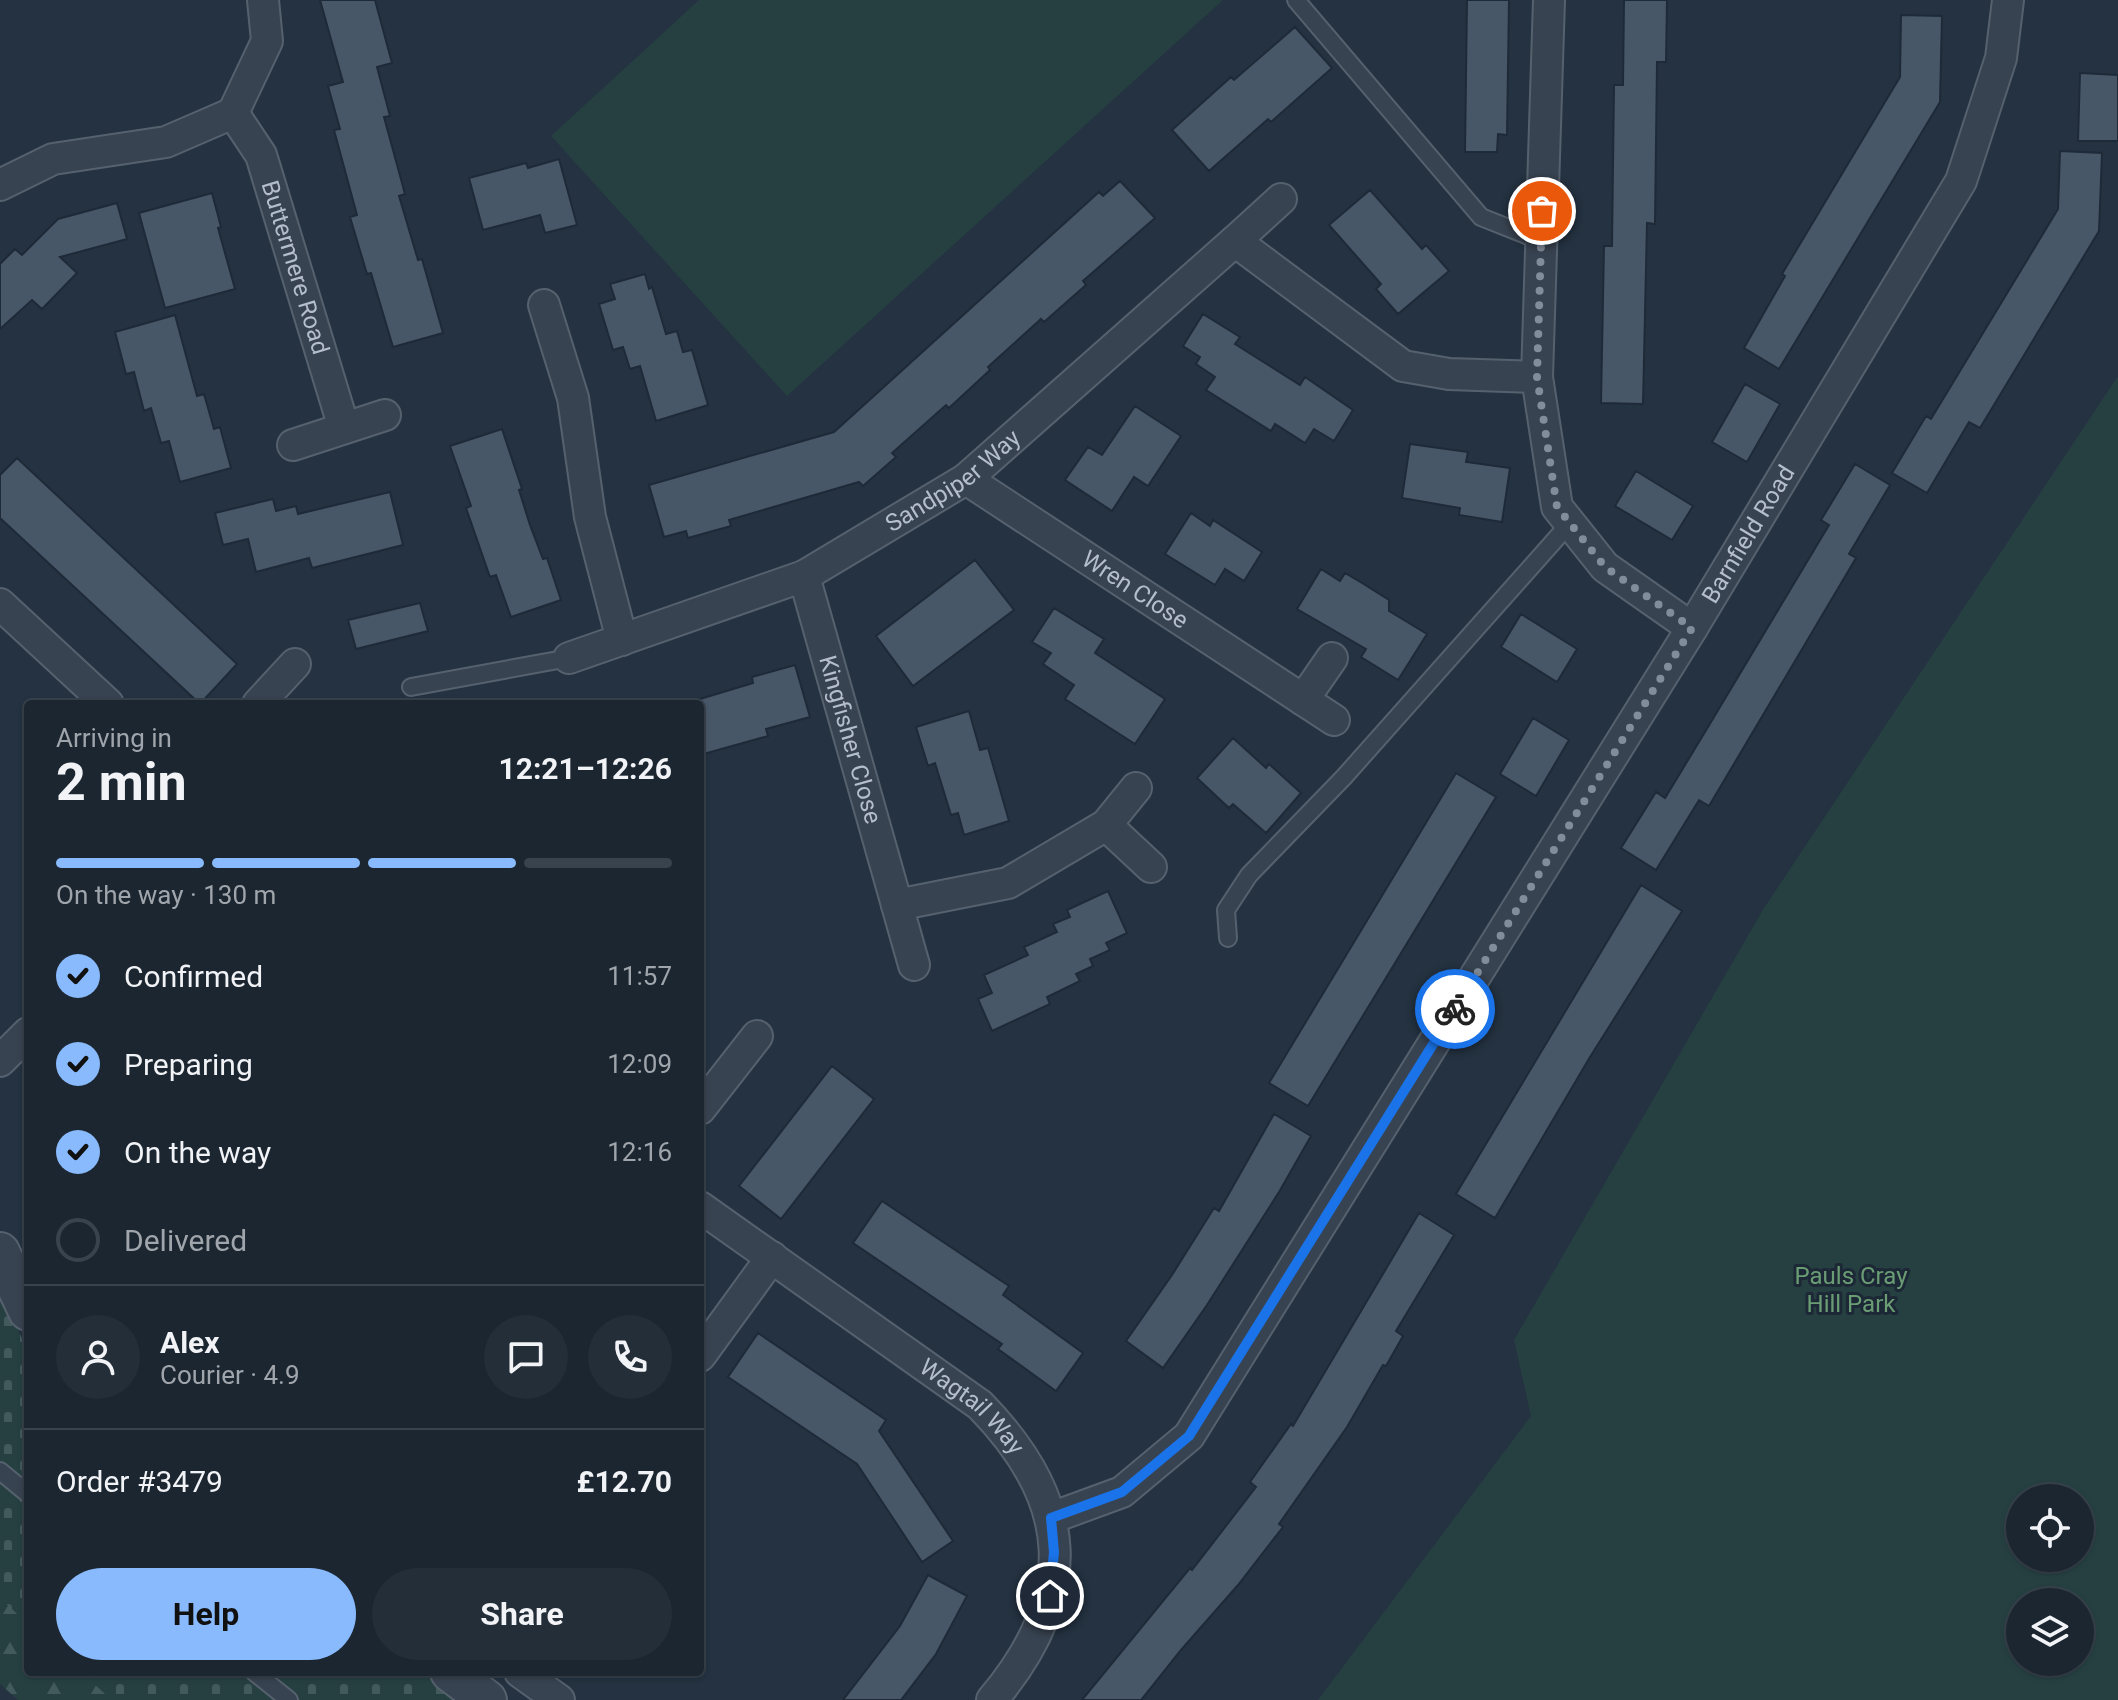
<!DOCTYPE html>
<meta charset="utf-8">
<style>
body{margin:0;font-family:Roboto,sans-serif;background:#242e39;color:#f1f3f6;height:100vh;display:flex;flex-direction:column;font-size:30px;white-space:nowrap}
*{box-sizing:border-box;margin:0}
p{font-size:26px;color:#a0a5ab}
.icon{flex:none;width:44px;height:44px;fill:none;stroke:currentColor;stroke-width:2;stroke-linecap:round;stroke-linejoin:round}
.map{position:relative;flex:1;overflow:hidden}
.side{position:absolute;left:24px;top:700px;width:680px;height:976px;display:flex;flex-direction:column;background:#1b2631;border-radius:8px;box-shadow:0 2px 6px #0004,0 0 0 2px #39434d}
.side>*{flex:none}
.buttons{position:absolute;left:2006px;top:1484px;display:grid;gap:16px}
.buttons a{display:grid;place-items:center;width:88px;height:88px;border-radius:50%;background:#1b2631;box-shadow:0 2px 6px #0004,0 0 0 2px #39434d;font-size:40px}
.pin{position:absolute;display:grid;place-items:center;width:68px;height:68px;color:#fff;margin:-34px;border:4px solid #fff;border-radius:50%;box-shadow:0 2px 8px #0007}
.courier{position:absolute;display:grid;place-items:center;width:80px;height:80px;margin:-40px;border:6px solid #1a73e8;border-radius:50%;background:#fff;color:#222;box-shadow:0 2px 10px #0007}
.summary em{font-style:normal;font-weight:700}
.summary div{display:flex;flex-direction:column-reverse}
.summary{display:flex;align-items:center;justify-content:space-between;height:136px;padding:0 32px}
h1{font-size:52px;font-weight:700;line-height:60px}
.bar{display:grid;grid-template-columns:repeat(4,1fr);gap:12px 8px;align-content:center;height:96px;padding:0 32px}
.bar i{height:10px;border-radius:6px;background:#39434d}
.bar .active{background:#88bafd}
.bar p{grid-column:span 4}
.line{display:flex;align-items:center;gap:20px;padding:0 32px;border-top:2px solid #39434d}
.line div{flex:1}
.round{display:grid;place-items:center;flex:none;width:84px;height:84px;border-radius:42px;background:#242e39}
ol{padding:0 32px;list-style:none}
li{display:flex;align-items:center;gap:24px;height:88px}
li p{margin-inline-start:auto}
li .icon{padding:8px;border-radius:50%;background:#88bafd;color:#111;stroke-width:4}
li:last-child{color:#a0a5ab}
li i{width:44px;height:44px;border:4px solid #39434d;border-radius:50%}
.action{display:flex;gap:16px;margin-top:auto;padding:16px 32px}
.action a{flex:1;height:92px;border-radius:48px;background:#88bafd;color:#111;font-size:32px;font-weight:700;line-height:92px;text-align:center}
.action a+a{background:#242e39;color:#f1f3f6}
.map>svg:first-child{display:block}
.forest{fill:url(#forest-firs)}
.cemetery{fill:url(#cemetery-stones)}
.green{fill:#264042;fill-rule:evenodd}
.building{fill:#485768;stroke:#1f2a38;stroke-width:2}
.lines{fill:none;stroke-linecap:round;stroke-linejoin:round}
.service-casing{stroke:#56616e;stroke-width:20}
.minor-casing{stroke:#56616e;stroke-width:34}
.tertiary-casing{stroke:#56616e;stroke-width:42}
.service{stroke:#384351;stroke-width:16}
.minor{stroke:#384351;stroke-width:30}
.tertiary{stroke:#384351;stroke-width:38}
.done{stroke:#828d9b;stroke-width:8;stroke-dasharray:0 14.4}
.route{stroke:#1a73e8;stroke-width:10}
.labels{text-anchor:middle;stroke-width:6;stroke-linejoin:round;paint-order:stroke}
.street-label{font-size:24px;fill:#b5becb;stroke:#1d2836}
.park-label{font-size:24px;fill:#6b9d75;stroke:#1d2836}
</style>
<div class="map">
<svg width="2118" height="1700" viewBox="0 0 2118 1700">
<defs>
<pattern id="forest-firs" width="22" height="20" patternUnits="userSpaceOnUse" patternTransform="scale(2)"><rect width="22" height="20" fill="#264042"/><path d="M5 1l3.5 6h-7zM16 11l3.5 6h-7z" fill="#435a5c"/></pattern>
<pattern id="cemetery-stones" width="16" height="16" patternUnits="userSpaceOnUse" patternTransform="scale(2)"><rect width="16" height="16" fill="#264042"/><path d="M2 7V4a2 2 0 0 1 4 0v3zM10 15v-3a2 2 0 0 1 4 0v3z" fill="#435a5c"/></pattern>
</defs>
<rect width="100%" height="100%" fill="#243241"/>
<!-- forest -->
<path class="forest" d="M0,1597L28,1623V1672H82L112,1700H18L0,1684Z"/>
<!-- cemetery -->
<path class="cemetery" d="M0,1289L28,1352V1624L0,1598Z
M81,1672H432L469,1700H112Z"/>
<!-- green -->
<path class="green" d="M699,0H1223L787,396L551,136Z
M2118,376V1700H1318L1531,1416L1514,1340L1764,908ZM2020,1498H2080V1558H2020ZM2020,1602H2080V1662H2020Z"/>
<!-- building -->
<path class="building" d="M320,0H375L392,63L377,67L390,116L384,117L405,194L399,196L418,260L422,259L443,333L393,347L371,273L367,274L350,217L357,215L334,130L340,129L328,86L343,82Z
M1467,0H1509L1507,135L1498,134L1497,152H1465Z
M1624,0H1667L1666,62H1657L1655,224L1647,223L1643,404L1601,403L1604,246H1612L1614,85H1623Z
M1901,15L1942,16L1940,102L1779,369L1744,348L1785,276L1782,274L1900,77Z
M1295,27L1332,68L1271,122L1268,119L1209,171L1172,130L1231,77L1234,80Z
M2080,73L2118,75V141H2078Z
M2060,151L2102,153L2099,231L1980,428L1969,422L1927,493L1892,473L1926,416L1931,419L2058,209Z
M559,159L577,225L545,233L540,215L483,230L469,178L526,163L528,168Z
M1120,181L1155,218L1083,281L1086,285L1044,322L1041,319L988,367L990,370L949,408L946,405L892,453L896,457L863,486L859,482L729,520L731,526L688,538L686,531L664,537L649,485L834,432L1099,192L1103,196Z
M1370,190L1422,249L1426,245L1449,271L1398,314L1376,289L1381,284L1329,225Z
M212,193L221,227L218,228L235,289L165,308L139,213Z
M117,203L127,239L60,257L77,273L42,309L32,300L0,329V264L15,249L22,255L58,219Z
M645,274L649,289L652,287L666,334L677,331L683,352L692,350L708,405L656,421L640,366L630,369L623,347L613,350L599,304L615,299L610,284Z
M1203,314L1240,337L1235,344L1300,385L1305,377L1353,410L1334,441L1314,429L1305,443L1275,424L1271,431L1206,390L1215,377L1196,364L1200,357L1183,346Z
M175,315L197,396L204,394L214,429L220,427L231,468L180,482L169,441L161,443L151,408L144,411L134,372L126,374L115,332Z
M1745,384L1780,404L1747,462L1712,442Z
M1135,406L1181,436L1148,486L1134,477L1112,511L1065,480L1088,447L1102,455Z
M502,429L522,489L519,490L530,525L543,559L547,558L561,600L511,617L496,575L490,577L466,508L471,506L450,446Z
M1410,444L1468,452L1466,462L1510,468L1502,522L1459,515L1460,508L1402,498Z
M17,458L237,664L200,704L0,518V475Z
M1855,464L1890,485L1849,554L1856,558L1709,806L1699,800L1656,870L1621,848L1656,792L1665,798L1705,732L1829,525L1821,520Z
M1636,471L1693,506L1672,540L1615,506Z
M390,492L403,545L312,568L309,558L256,572L248,539L223,545L215,513L273,499L276,511L296,506L298,514Z
M1191,513L1210,526L1213,520L1262,552L1244,581L1225,569L1215,585L1165,554Z
M975,560L1014,610L913,686L876,636Z
M1321,569L1340,581L1345,573L1362,583L1389,600V611L1427,634L1398,680L1361,657L1366,649L1297,609Z
M420,603L428,631L356,649L348,620Z
M1054,608L1104,639L1095,653L1165,699L1135,744L1065,699L1074,685L1043,664L1051,653L1032,642Z
M1521,614L1577,649L1557,682L1501,647Z
M795,665L810,717L766,729L768,736L700,755V699L753,683L752,677Z
M969,711L980,750L988,748L1009,821L964,835L958,813L951,815L935,763L928,766L916,727Z
M1533,718L1569,740L1536,796L1500,774Z
M1233,738L1266,768L1269,764L1301,793L1266,833L1233,804L1229,808L1197,778Z
M1456,773L1496,797L1308,1106L1269,1083Z
M1641,885L1682,911L1590,1057L1495,1218L1456,1194Z
M1108,891L1127,933L1106,943L1110,950L1090,959L1093,966L1076,974L1080,981L1047,997L1050,1004L992,1031L978,999L992,993L984,975L1028,955L1024,947L1057,932L1053,924L1070,917L1067,910Z
M832,1066L874,1099L781,1219L739,1186Z
M1274,1114L1311,1136L1279,1192L1207,1305L1163,1368L1126,1341L1172,1275L1214,1208L1219,1211Z
M882,1201L1009,1286L1003,1295L1083,1353L1056,1391L998,1349L1002,1344L853,1243Z
M1419,1213L1454,1235L1396,1331L1403,1336L1386,1366L1383,1365L1347,1427L1279,1524L1283,1527L1238,1585L1181,1650L1141,1700H1082L1190,1568L1192,1570L1256,1487L1250,1482L1291,1424L1293,1426Z
M758,1333L886,1420L879,1431L953,1541L922,1562L857,1464L728,1377Z
M928,1575L967,1596L936,1654L901,1700H843L900,1626Z"/>
<g class="lines">
<defs>
<path id="service" d="M1296,0L1481,217L1541,241
M411,687L569,658
M1228,938L1226,910L1249,875L1344,777L1570,523
M0,1471L28,1494
M254,1672L289,1700"/>
<g id="minor">
<path d="M1549,0L1537,377L1557,507L1605,567L1692,628"/>
<path id="s1" d="M233,113L261,155L344,428"/>
<path d="M0,185L53,159L166,142L233,113L267,41L263,0"/>
<path d="M1235,241L1281,199"/>
<path d="M544,305L573,398L590,517L622,640"/>
<path d="M293,445L385,415"/>
<path id="s2" d="M966,479L1334,720"/>
<path id="s3" d="M804,576L914,965"/>
<path d="M0,604L108,704"/>
<path id="s4" d="M569,658L804,576L966,479L1235,241L1403,366L1449,374L1537,377"/>
<path d="M1303,700L1332,658"/>
<path d="M258,704L295,664"/>
<path d="M1106,825L1151,867"/>
<path d="M897,905L1008,883L1106,825L1136,788"/>
<path d="M0,1061L28,1033"/>
<path d="M700,1109L757,1036"/>
<path id="s5" d="M700,1207L980,1405C1075,1502 1080,1595 992,1700"/>
<path d="M700,1356L772,1257"/>
<path id="s6" d="M1051,1518L1122,1492L1189,1436L1692,628L1961,181L2001,58L2008,0"/>
<path d="M520,1672L559,1700"/>
</g>
<path id="tertiary" d="M0,1252L28,1311
M450,1672L487,1700"/>
</defs>
<!-- service casing -->
<use href="#service" class="service-casing"/>
<!-- minor casing -->
<use href="#minor" class="minor-casing"/>
<!-- tertiary casing -->
<use href="#tertiary" class="tertiary-casing"/>
<!-- service -->
<use href="#service" class="service"/>
<!-- minor -->
<use href="#minor" class="minor"/>
<!-- tertiary -->
<use href="#tertiary" class="tertiary"/>
</g>
<g class="lines">
<!-- done -->
<path class="done" d="M1455,1009L1692,628L1605,567L1557,507L1537,377L1542,211"/>
<!-- route -->
<path class="route" d="M1050,1596L1054,1552L1051,1518L1122,1492L1189,1436L1455,1009"/>
</g>
<g class="labels">
<!-- street labels -->
<g class="street-label">
<text dy="8" stroke="none"><textPath href="#s1" startOffset="168">Buttermere Road</textPath></text>
<text dy="8" stroke="none"><textPath href="#s4" startOffset="426">Sandpiper Way</textPath></text>
<text dy="8" stroke="none"><textPath href="#s6" startOffset="1224">Barnfield Road</textPath></text>
<text dy="8" stroke="none"><textPath href="#s2" startOffset="202">Wren Close</textPath></text>
<text dy="8" stroke="none"><textPath href="#s3" startOffset="170">Kingfisher Close</textPath></text>
<text dy="8" stroke="none"><textPath href="#s5" startOffset="338">Wagtail Way</textPath></text>
</g>
<!-- park labels -->
<g class="park-label">
<text x="1851" y="1284">Pauls Cray<tspan x="1851" dy="28">Hill Park</tspan></text>
</g>
</g>
</svg>
<div class="buttons">
<a><svg class="icon" aria-label="locate" viewBox="0 0 24 24"><circle cx="12" cy="12" r="6"/><path d="M12 2v4M12 18v4M2 12h4M18 12h4"/></svg></a>
<a><svg class="icon" aria-label="layers" viewBox="0 0 24 24"><path d="M12 4l9 5-9 5-9-5zM3 14l9 5 9-5"/></svg></a>
</div>
<div class="pin" style="left:1542px;top:211px;background:#ea580c"><svg class="icon" aria-label="bag" viewBox="0 0 24 24"><path d="M5 8h14l-1 12H6zM9 8a3 3 0 0 1 6 0"/></svg></div>
<div class="pin" style="left:1050px;top:1596px;background:#1f2937"><svg class="icon" aria-label="home" viewBox="0 0 24 24"><path d="M3 11l9-7 9 7M6 9v11h12V9"/></svg></div>
<div class="courier" style="left:1455px;top:1009px"><svg class="icon" aria-label="bike" viewBox="0 0 24 24"><circle cx="6" cy="16" r="4"/><circle cx="18" cy="16" r="4"/><path d="M6 16l4-8h5l3 8M10 8l3 8H6M13 5h3"/></svg></div>
<section class="side">
<div class="summary"><div><h1>2 min</h1><p>Arriving in</p></div><em>12:21–12:26</em></div>
<div class="bar"><i class="active"></i><i class="active"></i><i class="active"></i><i></i><p>On the way · 130 m</p></div>
<ol>
<li><svg class="icon" aria-label="check" viewBox="0 0 24 24"><path d="M5 12l5 5 9-10"/></svg>Confirmed<p>11:57</p></li>
<li><svg class="icon" aria-label="check" viewBox="0 0 24 24"><path d="M5 12l5 5 9-10"/></svg>Preparing<p>12:09</p></li>
<li><svg class="icon" aria-label="check" viewBox="0 0 24 24"><path d="M5 12l5 5 9-10"/></svg>On the way<p>12:16</p></li>
<li><i></i>Delivered</li>
</ol>
<div class="line" style="height:144px"><a class="round"><svg class="icon" aria-label="person" viewBox="0 0 24 24"><circle cx="12" cy="8" r="4"/><path d="M4 21q1-7 8-7t8 7"/></svg></a><div><b>Alex</b><p>Courier · 4.9</p></div><a class="round"><svg class="icon" aria-label="chat" viewBox="0 0 24 24"><path d="M4 5h16v11H9l-5 4z"/></svg></a><a class="round"><svg class="icon" aria-label="phone" viewBox="0 0 24 24"><path d="M5 4h4l2 5-3 2q2 4 5 5l2-3 5 2v4C11 20 4 13 5 4z"/></svg></a></div>
<div class="line" style="height:104px"><div>Order #3479</div><b>£12.70</b></div>
<div class="action"><a>Help</a><a>Share</a></div>
</section>
</div>
